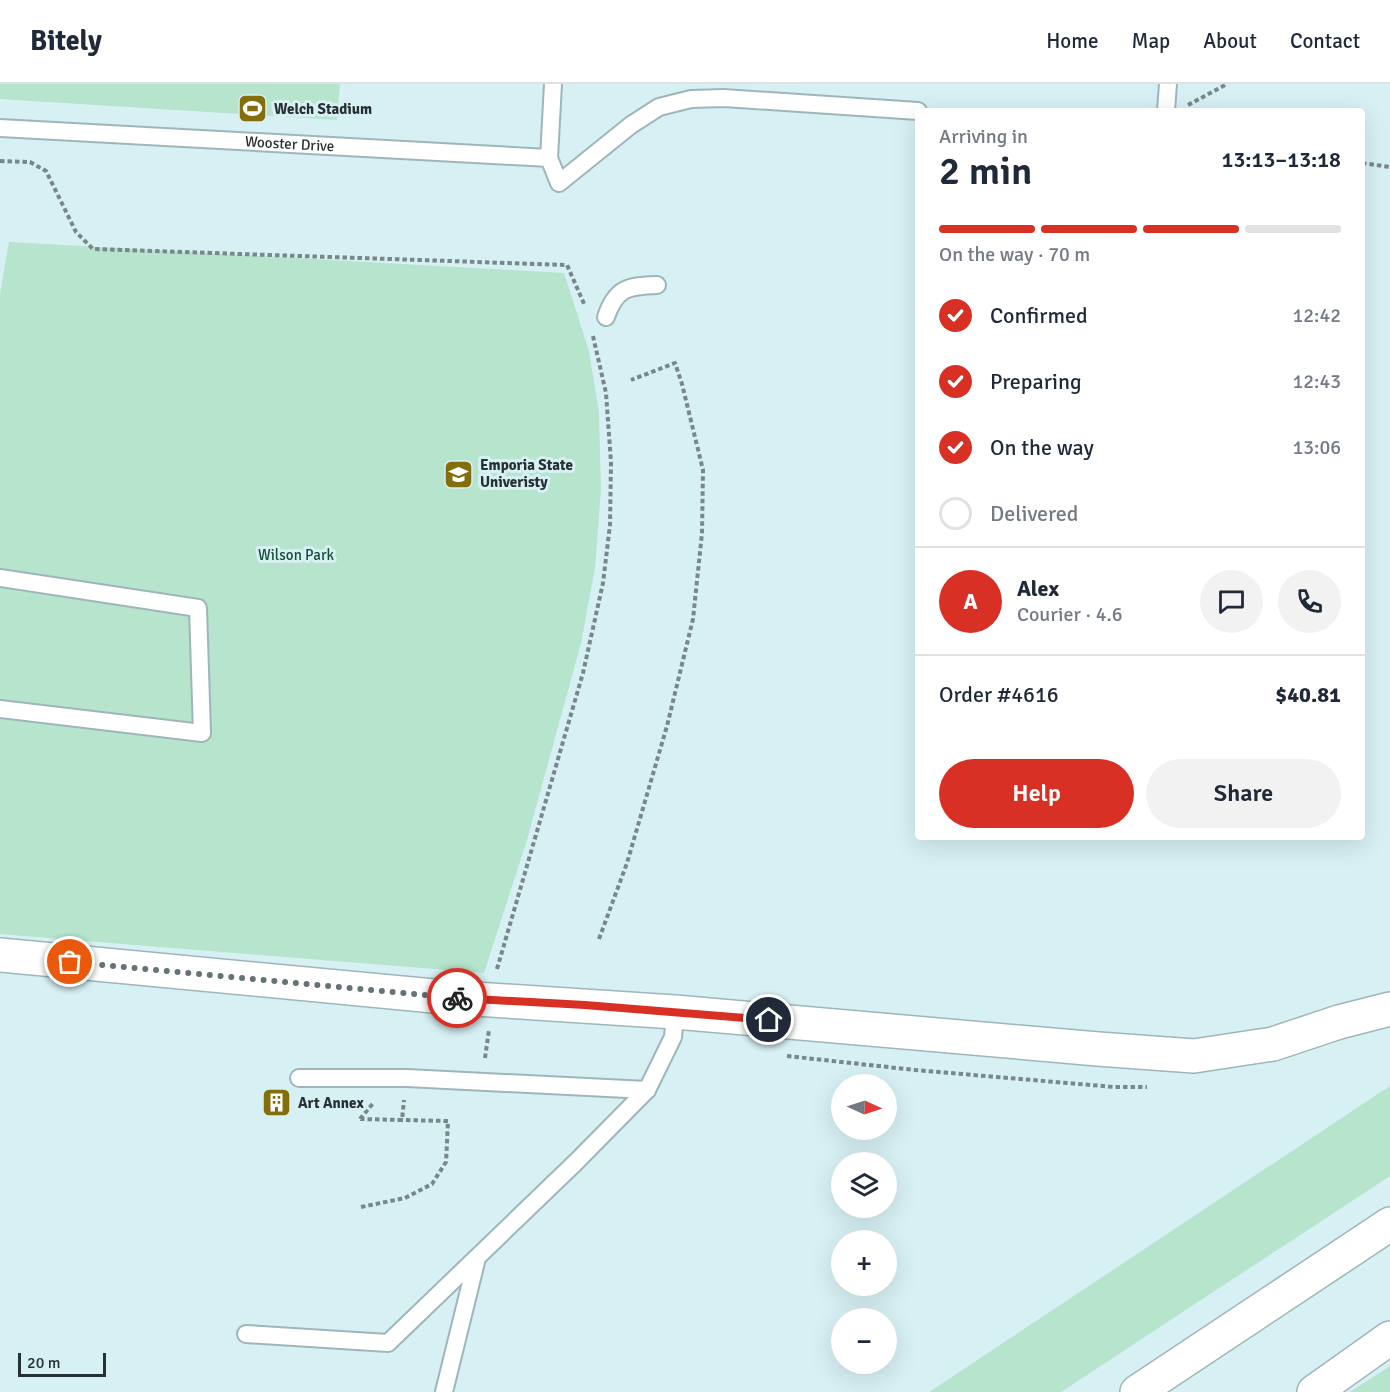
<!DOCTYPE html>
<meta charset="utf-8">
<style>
body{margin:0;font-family:Signika,sans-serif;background:#f2f2f3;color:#1f2937;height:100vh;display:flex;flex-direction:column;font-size:22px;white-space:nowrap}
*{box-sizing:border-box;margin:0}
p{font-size:20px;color:#747a83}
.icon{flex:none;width:33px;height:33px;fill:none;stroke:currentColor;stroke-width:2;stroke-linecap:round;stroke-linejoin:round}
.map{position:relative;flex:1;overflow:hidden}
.side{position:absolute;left:915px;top:24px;width:450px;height:732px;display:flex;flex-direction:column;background:#fff;border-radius:6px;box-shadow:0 6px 24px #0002}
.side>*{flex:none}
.needle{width:39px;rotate:93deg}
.fabs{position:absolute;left:831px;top:990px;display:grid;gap:12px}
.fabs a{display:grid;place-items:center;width:66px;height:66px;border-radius:50%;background:#fff;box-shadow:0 6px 24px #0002;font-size:30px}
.scale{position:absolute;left:18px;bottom:15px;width:88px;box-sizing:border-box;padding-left:6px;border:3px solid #273032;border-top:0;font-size:16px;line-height:21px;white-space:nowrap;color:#273032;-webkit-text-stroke:4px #d7f0f4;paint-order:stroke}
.pin{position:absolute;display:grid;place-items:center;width:51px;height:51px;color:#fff;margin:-26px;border:3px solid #fff;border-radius:50%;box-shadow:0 2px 6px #0007}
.courier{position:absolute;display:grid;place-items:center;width:60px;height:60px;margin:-30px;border:4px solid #d93025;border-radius:50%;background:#fff;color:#222;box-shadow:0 2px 8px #0007}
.headline em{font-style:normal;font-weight:600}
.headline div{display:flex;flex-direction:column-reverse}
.headline{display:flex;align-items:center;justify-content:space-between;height:102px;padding:0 24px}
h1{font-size:39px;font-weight:600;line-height:45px}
.bar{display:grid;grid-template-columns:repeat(4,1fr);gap:9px 6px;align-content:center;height:72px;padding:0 24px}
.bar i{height:8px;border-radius:4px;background:#e0e1e3}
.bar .selected{background:#d93025}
.bar p{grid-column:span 4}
.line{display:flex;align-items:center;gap:15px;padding:0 24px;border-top:2px solid #e0e1e3}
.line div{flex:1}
.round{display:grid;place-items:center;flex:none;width:63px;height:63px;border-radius:32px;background:#f2f2f3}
ol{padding:0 24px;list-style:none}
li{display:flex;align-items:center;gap:18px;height:66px}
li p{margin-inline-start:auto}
li .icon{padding:6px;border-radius:50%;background:#d93025;color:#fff;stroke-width:4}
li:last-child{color:#747a83}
li i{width:33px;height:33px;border:3px solid #e0e1e3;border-radius:50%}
.button{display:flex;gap:12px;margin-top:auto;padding:12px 24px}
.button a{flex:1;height:69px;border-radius:36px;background:#d93025;color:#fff;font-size:24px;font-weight:600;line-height:69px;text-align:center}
.button a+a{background:#f2f2f3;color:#1f2937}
header{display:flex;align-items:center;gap:36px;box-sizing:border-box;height:84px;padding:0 30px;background:#fff;border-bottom:2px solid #e0e1e3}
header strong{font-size:28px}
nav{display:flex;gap:33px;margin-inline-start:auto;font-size:21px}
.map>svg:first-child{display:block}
.green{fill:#b6e4cc}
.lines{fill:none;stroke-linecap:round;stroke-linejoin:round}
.lane-casing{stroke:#9eb6ba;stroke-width:20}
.street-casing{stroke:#9eb6ba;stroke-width:36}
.highway-casing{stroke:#9eb6ba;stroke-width:36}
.path{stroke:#77878a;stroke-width:4;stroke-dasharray:4.5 3;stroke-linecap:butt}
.lane{stroke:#fff;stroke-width:16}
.street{stroke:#fff;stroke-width:33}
.highway{stroke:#fff;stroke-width:33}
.done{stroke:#657376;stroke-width:6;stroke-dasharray:0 10.8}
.route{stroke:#d93025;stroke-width:8}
.labels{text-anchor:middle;stroke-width:6;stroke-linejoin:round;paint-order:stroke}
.poi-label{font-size:15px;font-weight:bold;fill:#273032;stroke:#d7f0f4;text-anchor:start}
.street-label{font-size:15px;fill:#273032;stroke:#d7f0f4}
.park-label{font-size:15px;fill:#134d36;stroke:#d7f0f4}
</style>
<header>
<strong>Bitely</strong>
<nav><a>Home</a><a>Map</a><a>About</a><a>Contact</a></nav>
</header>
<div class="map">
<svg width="1390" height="1308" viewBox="0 0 1390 1308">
<rect width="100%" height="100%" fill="#d7f0f4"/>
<!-- green -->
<path class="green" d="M0,0H340L337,36L0,15Z
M9,158L564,189L589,267L599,328L601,406L595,484L581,559L527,756L484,889L0,850V210Z
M1390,1002V1092L1061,1308H929Z
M1390,1282V1308H1350Z"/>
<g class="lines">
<defs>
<g id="lane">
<path d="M1166,27L1168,0"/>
<path id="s1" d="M0,44L549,74L559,99L631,41L659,23L691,15L724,14L918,27"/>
<path d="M549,74L553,0"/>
<path d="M606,233C616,203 629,202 657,201"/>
<path d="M0,494L198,524L202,649L0,625"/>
<path d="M299,994H407L647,1006"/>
<path d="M246,1250L388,1259L576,1078L647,1006L673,953L675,928"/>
<path d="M444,1308L477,1174"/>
</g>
<path id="street" d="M0,871L444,913L675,928L1098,965L1194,972L1273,960L1339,938L1390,925"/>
<path id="highway" d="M1137,1308L1390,1140
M1314,1308L1390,1254"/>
</defs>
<!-- lane casing -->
<use href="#lane" class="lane-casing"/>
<!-- street casing -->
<use href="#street" class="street-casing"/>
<!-- highway casing -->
<use href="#highway" class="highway-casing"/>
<!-- path -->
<path class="path" d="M1188,21L1227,0
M0,77L30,78L46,87L76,148L93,165L567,181L585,222
M1362,79L1390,83
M599,855L627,779L667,642L693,535L702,449L703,386L682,300L675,279L631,296
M497,885L583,589L603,499L610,441L611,378L606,309L593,252
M787,972L915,986L1114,1003H1147
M485,974L489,946
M360,1035L402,1036L404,1016
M360,1035L374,1018
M361,1123L405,1114L432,1100L446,1078L448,1037L402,1036"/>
<!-- lane -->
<use href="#lane" class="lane"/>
<!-- street -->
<use href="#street" class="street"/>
<!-- highway -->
<use href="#highway" class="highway"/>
</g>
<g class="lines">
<!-- done -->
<path class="done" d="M70,878L457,914"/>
<!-- route -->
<path class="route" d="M457,914L585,921L769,936"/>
</g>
<!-- icons -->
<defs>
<symbol id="stadium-square" viewBox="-11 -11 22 22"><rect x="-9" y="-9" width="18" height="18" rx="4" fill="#846e0b" stroke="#d7f0f4"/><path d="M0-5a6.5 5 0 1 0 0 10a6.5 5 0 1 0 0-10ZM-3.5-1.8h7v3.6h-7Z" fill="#fff"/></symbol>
<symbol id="university-square" viewBox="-11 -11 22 22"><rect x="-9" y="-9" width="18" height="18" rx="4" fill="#846e0b" stroke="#d7f0f4"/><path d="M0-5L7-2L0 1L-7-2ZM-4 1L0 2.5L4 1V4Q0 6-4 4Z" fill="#fff"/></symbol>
<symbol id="building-square" viewBox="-11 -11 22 22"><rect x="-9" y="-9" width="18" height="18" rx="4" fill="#846e0b" stroke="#d7f0f4"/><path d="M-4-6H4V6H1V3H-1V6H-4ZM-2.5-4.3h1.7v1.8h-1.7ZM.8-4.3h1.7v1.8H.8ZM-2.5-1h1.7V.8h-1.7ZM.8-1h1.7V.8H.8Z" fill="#fff"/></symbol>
</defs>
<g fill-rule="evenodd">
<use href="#stadium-square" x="236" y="8" width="33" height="33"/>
<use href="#university-square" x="442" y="374" width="33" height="33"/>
<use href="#building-square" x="260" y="1002" width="33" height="33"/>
</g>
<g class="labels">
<!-- poi labels -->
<g class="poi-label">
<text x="274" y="30">Welch Stadium</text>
<text x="480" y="386">Emporia State<tspan x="480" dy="17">Univeristy</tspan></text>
<text x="298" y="1024">Art Annex</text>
</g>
<!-- street labels -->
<g class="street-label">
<text dy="5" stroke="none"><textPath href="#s1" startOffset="290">Wooster Drive</textPath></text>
</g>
<!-- park labels -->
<g class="park-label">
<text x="296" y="476">Wilson Park</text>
</g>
</g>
</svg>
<div class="fabs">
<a><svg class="needle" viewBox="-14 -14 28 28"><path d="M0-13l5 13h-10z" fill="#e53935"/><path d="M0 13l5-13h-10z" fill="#747a83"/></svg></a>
<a><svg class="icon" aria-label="layers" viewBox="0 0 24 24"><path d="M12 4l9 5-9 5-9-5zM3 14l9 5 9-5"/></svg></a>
<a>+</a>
<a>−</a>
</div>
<div class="scale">20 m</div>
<div class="pin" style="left:70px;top:878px;background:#ea580c"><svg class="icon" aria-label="bag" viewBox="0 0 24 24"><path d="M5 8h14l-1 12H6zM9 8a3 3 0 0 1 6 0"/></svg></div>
<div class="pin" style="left:769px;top:936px;background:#1f2937"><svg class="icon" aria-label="home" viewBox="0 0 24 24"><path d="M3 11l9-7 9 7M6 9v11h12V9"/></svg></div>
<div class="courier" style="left:457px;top:914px"><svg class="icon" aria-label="bike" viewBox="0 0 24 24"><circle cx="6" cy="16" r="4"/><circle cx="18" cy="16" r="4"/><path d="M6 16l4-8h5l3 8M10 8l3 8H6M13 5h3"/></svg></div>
<section class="side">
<div class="headline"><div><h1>2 min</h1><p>Arriving in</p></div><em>13:13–13:18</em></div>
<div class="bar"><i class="selected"></i><i class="selected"></i><i class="selected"></i><i></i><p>On the way · 70 m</p></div>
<ol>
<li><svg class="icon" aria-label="check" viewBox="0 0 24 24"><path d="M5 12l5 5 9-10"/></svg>Confirmed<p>12:42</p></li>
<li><svg class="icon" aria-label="check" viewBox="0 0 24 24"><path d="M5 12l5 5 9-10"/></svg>Preparing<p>12:43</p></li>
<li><svg class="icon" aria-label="check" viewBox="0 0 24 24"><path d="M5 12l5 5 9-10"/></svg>On the way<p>13:06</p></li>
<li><i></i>Delivered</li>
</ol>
<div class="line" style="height:108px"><b class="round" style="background:#d93025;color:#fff">A</b><div><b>Alex</b><p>Courier · 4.6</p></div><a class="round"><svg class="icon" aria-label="chat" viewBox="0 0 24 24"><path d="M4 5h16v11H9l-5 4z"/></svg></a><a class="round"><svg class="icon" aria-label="phone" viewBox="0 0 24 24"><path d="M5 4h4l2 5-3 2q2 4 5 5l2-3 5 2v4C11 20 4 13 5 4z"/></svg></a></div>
<div class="line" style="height:78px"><div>Order #4616</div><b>$40.81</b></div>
<div class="button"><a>Help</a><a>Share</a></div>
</section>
</div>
